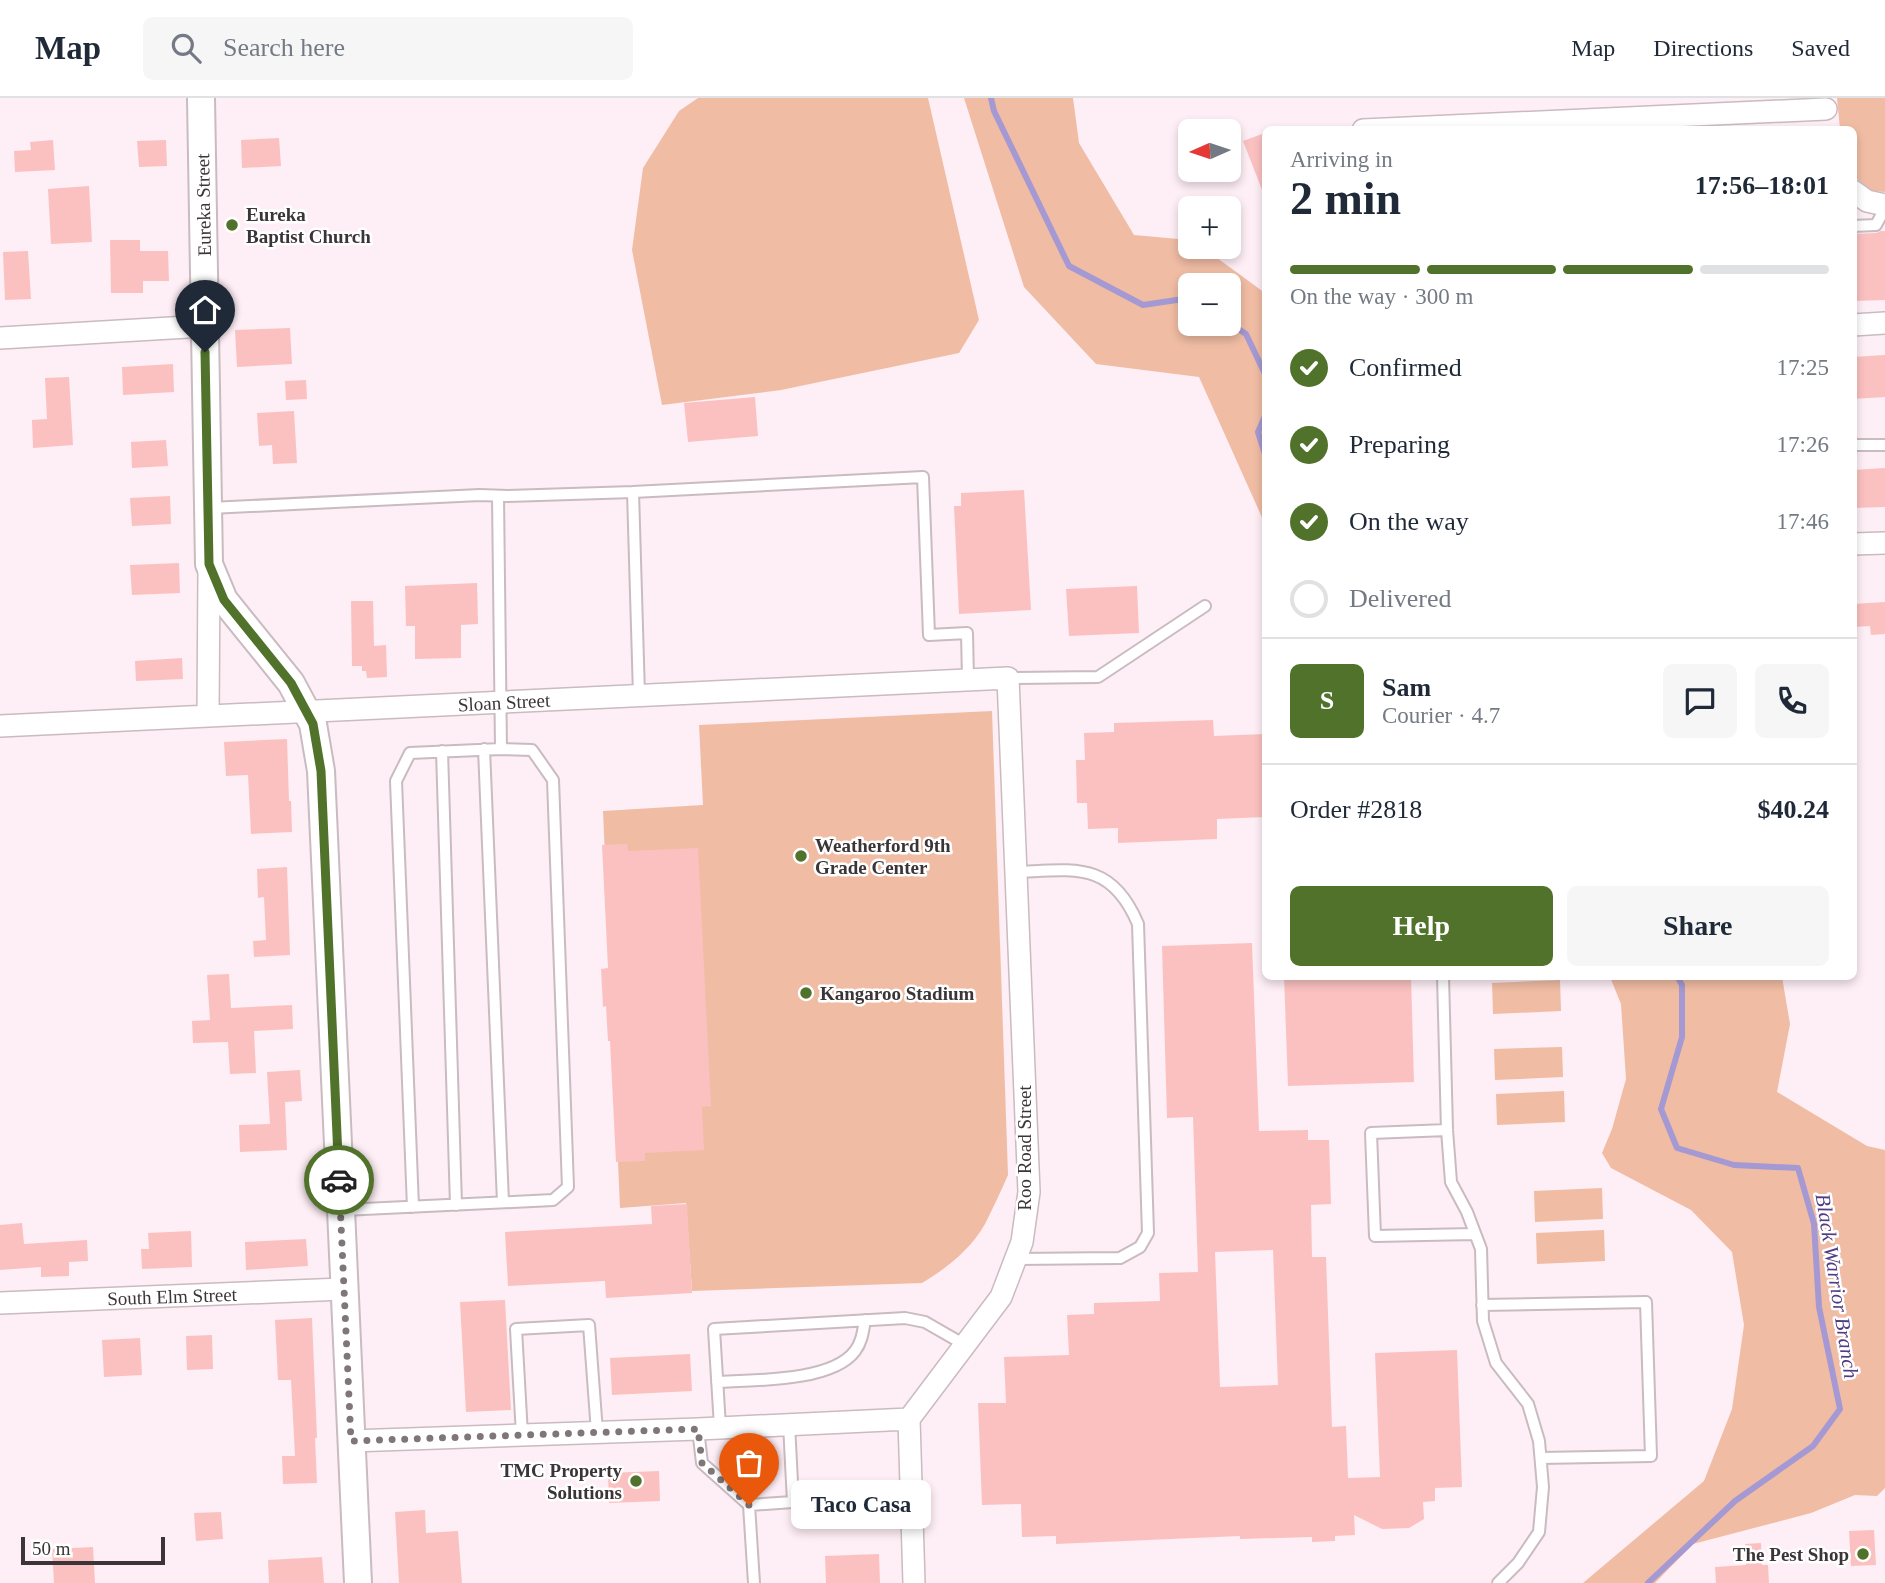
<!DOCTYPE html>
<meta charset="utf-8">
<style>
body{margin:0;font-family:"Times New Roman",serif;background:#f6f6f7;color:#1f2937;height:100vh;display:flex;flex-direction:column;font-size:26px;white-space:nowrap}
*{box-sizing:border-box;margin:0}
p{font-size:23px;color:#747a83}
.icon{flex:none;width:38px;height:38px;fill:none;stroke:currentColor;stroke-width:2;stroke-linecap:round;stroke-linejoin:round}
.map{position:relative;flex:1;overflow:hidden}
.details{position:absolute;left:1262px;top:28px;width:595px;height:854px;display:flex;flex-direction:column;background:#fff;border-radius:10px;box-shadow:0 4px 10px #0003}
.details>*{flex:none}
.needle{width:46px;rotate:267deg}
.fabs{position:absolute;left:1178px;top:21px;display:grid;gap:14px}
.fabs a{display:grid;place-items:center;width:63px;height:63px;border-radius:10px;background:#fff;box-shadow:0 4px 10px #0003;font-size:35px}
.scale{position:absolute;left:21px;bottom:18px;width:144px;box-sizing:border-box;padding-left:7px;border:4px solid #3b3538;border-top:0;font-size:19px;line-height:24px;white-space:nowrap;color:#3b3538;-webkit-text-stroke:5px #fff;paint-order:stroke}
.pin{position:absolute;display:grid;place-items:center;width:60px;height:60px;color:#fff;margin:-72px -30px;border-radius:50% 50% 50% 0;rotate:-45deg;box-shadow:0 0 7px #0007}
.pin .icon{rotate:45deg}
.courier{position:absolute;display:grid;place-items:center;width:70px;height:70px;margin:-35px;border:5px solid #51722a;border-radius:50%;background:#fff;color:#222;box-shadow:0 2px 9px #0007}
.bubble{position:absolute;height:49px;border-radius:10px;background:#fff;box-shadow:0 4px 10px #0003;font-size:23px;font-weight:700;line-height:49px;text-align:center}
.headline em{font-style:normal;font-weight:700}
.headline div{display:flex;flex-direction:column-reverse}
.headline{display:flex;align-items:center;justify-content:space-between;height:119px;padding:0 28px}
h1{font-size:46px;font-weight:700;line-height:52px}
.bar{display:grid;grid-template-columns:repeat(4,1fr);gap:10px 7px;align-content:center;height:84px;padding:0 28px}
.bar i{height:9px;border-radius:5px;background:#e0e1e3}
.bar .selected{background:#51722a}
.bar p{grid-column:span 4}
.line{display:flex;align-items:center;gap:18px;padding:0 28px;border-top:2px solid #e0e1e3}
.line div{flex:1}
.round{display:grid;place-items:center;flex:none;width:74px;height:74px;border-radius:10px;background:#f6f6f7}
ol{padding:0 28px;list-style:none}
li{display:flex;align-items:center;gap:21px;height:77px}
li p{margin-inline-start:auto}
li .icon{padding:7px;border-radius:50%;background:#51722a;color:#fff;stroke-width:4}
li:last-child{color:#747a83}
li i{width:38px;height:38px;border:4px solid #e0e1e3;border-radius:50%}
.cta{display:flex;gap:14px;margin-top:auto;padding:14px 28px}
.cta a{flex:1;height:80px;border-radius:10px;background:#51722a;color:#fff;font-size:28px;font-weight:700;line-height:80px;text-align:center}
.cta a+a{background:#f6f6f7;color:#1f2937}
header{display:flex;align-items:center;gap:42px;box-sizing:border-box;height:98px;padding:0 35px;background:#fff;border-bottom:2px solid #e0e1e3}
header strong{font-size:33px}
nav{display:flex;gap:38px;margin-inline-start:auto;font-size:24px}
.search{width:490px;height:63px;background:#f6f6f7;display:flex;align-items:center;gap:18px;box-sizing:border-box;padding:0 24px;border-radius:10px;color:#747a83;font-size:26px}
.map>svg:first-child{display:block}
.green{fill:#f0bca4;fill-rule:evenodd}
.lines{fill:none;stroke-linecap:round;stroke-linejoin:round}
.stream{stroke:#a599d3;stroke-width:6}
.building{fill:#fbc1c1;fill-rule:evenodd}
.service-casing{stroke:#cabbc1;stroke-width:14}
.minor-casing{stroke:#cabbc1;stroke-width:24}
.tertiary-casing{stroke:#cabbc1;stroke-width:30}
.service{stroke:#fff;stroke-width:10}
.minor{stroke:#fff;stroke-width:21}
.tertiary{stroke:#fff;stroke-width:26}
.done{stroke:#7f767a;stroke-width:7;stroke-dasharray:0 12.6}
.route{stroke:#51722a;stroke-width:9}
.poi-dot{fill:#51722a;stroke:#fff;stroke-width:2.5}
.labels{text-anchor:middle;stroke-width:5;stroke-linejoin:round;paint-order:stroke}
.street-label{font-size:19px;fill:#3b3538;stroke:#fff}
.poi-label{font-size:19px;font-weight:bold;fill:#3b3538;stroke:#fff;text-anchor:start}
.water-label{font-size:21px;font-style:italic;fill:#503d83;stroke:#fff}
</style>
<header>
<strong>Map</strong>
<div class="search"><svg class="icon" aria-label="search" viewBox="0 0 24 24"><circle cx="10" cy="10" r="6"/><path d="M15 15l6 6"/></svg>Search here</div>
<nav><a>Map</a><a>Directions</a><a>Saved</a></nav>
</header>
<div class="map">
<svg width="1885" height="1485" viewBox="0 0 1885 1485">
<rect width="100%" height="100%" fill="#feeef5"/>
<!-- green -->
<path class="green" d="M698,0H928L979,222L959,255L781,292L662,307L632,152L643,70L679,13Z
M964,0H1073L1079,45L1134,137L1190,142V149H1202L1265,195V426L1199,279L1096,266L1024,189ZM1190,187H1228V226H1190Z
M1837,0H1885V94L1872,93L1853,78V32L1840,31Z
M992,613L1008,1077C1001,1093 993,1110 985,1126C971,1151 946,1171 922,1185L692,1193L686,1105L620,1110L603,713L703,707L699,627Z
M1610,879H1782L1790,926L1777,994L1867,1048L1885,1052V1390L1877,1398L1855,1397L1811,1415L1693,1446L1655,1485H1583L1704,1383L1732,1311L1744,1227L1732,1154L1691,1112L1611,1070L1602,1055L1612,1031L1626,981L1621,906Z
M1560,882L1561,913L1493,916L1492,885Z
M1562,949L1563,979L1495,982L1494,951Z
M1564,993L1565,1024L1497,1027L1496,996Z
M1602,1090L1603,1121L1535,1124L1534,1093Z
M1604,1132L1605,1163L1537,1166L1536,1135Z"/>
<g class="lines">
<!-- stream -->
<path class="stream" d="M991,0L994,13L1069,168L1143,207L1190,200
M1228,224L1246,236L1265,276
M1265,318L1258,334L1265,356
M1648,1485L1735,1403L1813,1348L1840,1311L1819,1209L1814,1126L1798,1070L1734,1067L1677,1050L1661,1011L1682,939V887L1677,878"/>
</g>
<!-- building -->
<path class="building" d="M1265,35V97H1264L1243,43Z
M279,40L281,68L242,70L241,42Z
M53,42L55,72L15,74L14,53L31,52L30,44Z
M166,42L167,68L139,69L137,43Z
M89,88L92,144L51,146L48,91Z
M1881,133H1885V202L1853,203V136L1876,135Z
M110,142H140V153H168L169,183H143V195H111Z
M28,153L31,201L5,202L3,154Z
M290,230L292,266L237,269L235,232Z
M1885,257V299L1853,301V259Z
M173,266L174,294L123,297L122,269Z
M69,279L73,347L33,350L32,322L47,321L45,280Z
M306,282L307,301L286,302L285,283Z
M755,299L758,338L688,344L684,305Z
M294,313L297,365L273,366L272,347L259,348L257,315Z
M166,342L168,368L132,370L131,344Z
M1885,370V409L1853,410V372Z
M1024,392L1031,512L959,516L954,408H961V395Z
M170,398L171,426L132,428L130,400Z
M179,465L180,495L132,497L130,467Z
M477,485L478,526L461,527V560L415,561V528H406L405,488Z
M1137,488L1139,535L1069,538L1066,491Z
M351,503H373L374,548L386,547L387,579L367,580L366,573H362V568H352Z
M1885,504V536L1871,537L1870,528L1853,529V506Z
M182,560L183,581L136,583L135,563Z
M1213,622L1214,638L1265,636V719L1217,721V741L1118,745V730L1088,731L1087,705H1077L1076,662H1085L1084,635L1114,634V625Z
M287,641L289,703H291L292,734L251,736L248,677L226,678L224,644Z
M627,746L628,753L698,750L711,1008L702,1009L704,1052L645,1055V1063L616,1064L610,943H608L606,908L603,909L601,871L608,870L602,747Z
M287,769L290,857L254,859L253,843L266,842L264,799L258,800L257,771Z
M1252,845L1259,1033L1308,1032V1042H1329L1331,1106L1311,1107L1312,1159H1326L1332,1329L1346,1328L1348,1380L1380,1379L1375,1255L1457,1252L1462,1389L1435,1390V1403L1423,1404L1424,1421L1409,1430L1382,1431L1354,1417L1355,1437L1335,1438V1443L1312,1444V1439L1240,1441V1438L1056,1446V1438L1022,1439L1021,1406L982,1407L978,1305H1006L1004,1259L1069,1257L1067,1217L1094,1216V1205L1160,1203L1159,1175L1198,1174L1193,1019L1167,1020L1162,848ZM1273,1152L1278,1287L1220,1289L1215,1154Z
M229,876L231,910L292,907L293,931L254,933L256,975L230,976L228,944L193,945L192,923L210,922L207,877Z
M1284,878H1411L1414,984L1288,988Z
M300,972L302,1003L285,1004L287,1052L240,1054L239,1027L270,1026L267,974Z
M687,1106L692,1195L606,1200L605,1183L508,1188L505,1134L652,1126L651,1108Z
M22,1125L24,1146L87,1142L88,1163L69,1164V1178L41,1179V1169L0,1172V1127Z
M191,1133L192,1169L142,1171L141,1151H149L148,1135Z
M306,1141L308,1168L246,1172L245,1144Z
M505,1202L511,1312L466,1314L460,1204Z
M312,1220L317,1340H315L317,1385L283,1386L282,1358H295L291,1282H278L275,1222Z
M212,1237L213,1271L187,1272L186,1238Z
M140,1240L142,1277L104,1279L102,1242Z
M690,1256L692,1293L612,1297L610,1260Z
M659,1373L660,1403L609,1405L608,1375Z
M425,1412L426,1435L458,1433L462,1485H399L395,1414Z
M221,1414L223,1441L196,1443L194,1415Z
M1874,1432L1876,1467L1851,1468L1849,1433Z
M1761,1445L1762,1467H1768L1769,1485H1716L1715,1469L1746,1467L1745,1446Z
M93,1449L95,1485H54L52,1451Z
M879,1456L880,1485H826L825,1458Z
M322,1459L324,1485H269L268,1462Z"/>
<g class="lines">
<defs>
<path id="service" d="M1853,128L1876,127L1885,110
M1853,347H1885
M633,394L923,379L929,537L967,535L968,581
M210,410L480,397L508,398L633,394L639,597
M1008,580L1098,579L1205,508
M484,651L503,1104
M442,653L456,1107
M1443,878L1447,1032L1451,1084L1467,1114L1481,1151L1483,1223L1496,1265L1528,1306L1539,1343L1543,1389L1539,1434L1518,1465L1498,1485
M1447,1032L1371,1035L1375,1138L1474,1136
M413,1109L396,683L410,655L501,651
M343,1112L553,1102L568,1089L553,682L532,652L501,651L498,398
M1015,1161L1120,1160L1140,1149L1148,1135L1138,826C1111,762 1074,772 1015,774
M1482,1207L1646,1204L1651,1358L1541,1360
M717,1284C753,1282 832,1284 855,1253C862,1244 863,1233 865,1222
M720,1329L714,1231L905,1220L925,1224L965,1247
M698,1331L702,1365L749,1407L754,1485
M522,1337L516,1231L589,1227L597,1334
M749,1407L793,1404L789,1326"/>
<path id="minor" d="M1363,32L1826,11
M1853,93L1867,103L1885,107
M1853,227L1885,225
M0,240L205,228
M1853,446L1885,445
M208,618L209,472
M0,628L1008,580L1029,1094L1022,1144L1001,1199L909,1321L914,1485
M0,1205L343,1191
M351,1343L698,1331L909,1321"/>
<path id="tertiary" d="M201,0L209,466L224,502L291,585L313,626L321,673L358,1485"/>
</defs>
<!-- service casing -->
<use href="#service" class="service-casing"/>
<!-- minor casing -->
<use href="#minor" class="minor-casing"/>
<!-- tertiary casing -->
<use href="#tertiary" class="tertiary-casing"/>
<!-- service -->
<use href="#service" class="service"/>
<!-- minor -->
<use href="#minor" class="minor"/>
<!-- tertiary -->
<use href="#tertiary" class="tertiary"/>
</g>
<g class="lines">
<!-- done -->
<path class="done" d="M339,1082L351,1343L698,1331L702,1365L749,1407"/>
<!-- route -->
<path class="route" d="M205,254L209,466L224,502L291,585L313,626L321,673L339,1082"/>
</g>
<!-- markers -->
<g class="poi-dot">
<circle cx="232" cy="127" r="7"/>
<circle cx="801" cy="758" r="7"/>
<circle cx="806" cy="895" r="7"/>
<circle cx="636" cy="1383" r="7"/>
<circle cx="1863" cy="1456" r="7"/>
</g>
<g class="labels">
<!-- street labels -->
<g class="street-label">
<text transform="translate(203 107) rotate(-91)" y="7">Eureka Street</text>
<text transform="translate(504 604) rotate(-3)" y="7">Sloan Street</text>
<text transform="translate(1024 1050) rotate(-90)" y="7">Roo Road Street</text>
<text transform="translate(172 1198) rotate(-2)" y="7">South Elm Street</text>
</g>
<!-- poi labels -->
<g class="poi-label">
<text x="246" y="123">Eureka<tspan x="246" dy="22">Baptist Church</tspan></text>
<text x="815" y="754">Weatherford 9th<tspan x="815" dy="22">Grade Center</tspan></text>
<text x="820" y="902">Kangaroo Stadium</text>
<text x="622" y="1379" text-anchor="end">TMC Property<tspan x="622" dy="22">Solutions</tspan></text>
<text x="1849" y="1463" text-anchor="end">The Pest Shop</text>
</g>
<!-- water labels -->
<g class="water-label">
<text transform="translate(1837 1188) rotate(81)" y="7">Black Warrior Branch</text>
</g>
</g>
</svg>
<div class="fabs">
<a><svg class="needle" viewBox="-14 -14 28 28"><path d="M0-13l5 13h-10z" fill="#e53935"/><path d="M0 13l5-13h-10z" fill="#747a83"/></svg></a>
<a>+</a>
<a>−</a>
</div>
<div class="scale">50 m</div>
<div class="pin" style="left:749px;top:1407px;background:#ea580c"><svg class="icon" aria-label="bag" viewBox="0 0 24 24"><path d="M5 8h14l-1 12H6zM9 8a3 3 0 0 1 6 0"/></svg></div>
<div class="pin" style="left:205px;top:254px;background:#1f2937"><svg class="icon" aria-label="home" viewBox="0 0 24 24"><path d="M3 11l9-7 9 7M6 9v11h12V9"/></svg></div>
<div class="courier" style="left:339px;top:1082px"><svg class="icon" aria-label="car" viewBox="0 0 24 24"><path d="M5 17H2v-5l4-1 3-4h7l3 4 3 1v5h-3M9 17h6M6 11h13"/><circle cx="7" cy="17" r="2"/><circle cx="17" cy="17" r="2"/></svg></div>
<div class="bubble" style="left:791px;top:1382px;width:140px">Taco Casa</div>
<section class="details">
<div class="headline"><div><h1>2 min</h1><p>Arriving in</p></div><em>17:56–18:01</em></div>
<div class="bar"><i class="selected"></i><i class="selected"></i><i class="selected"></i><i></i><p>On the way · 300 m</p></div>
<ol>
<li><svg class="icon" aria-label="check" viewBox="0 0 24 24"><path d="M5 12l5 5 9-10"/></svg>Confirmed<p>17:25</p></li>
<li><svg class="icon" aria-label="check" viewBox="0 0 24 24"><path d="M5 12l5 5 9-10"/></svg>Preparing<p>17:26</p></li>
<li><svg class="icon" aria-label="check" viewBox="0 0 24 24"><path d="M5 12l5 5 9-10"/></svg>On the way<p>17:46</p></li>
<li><i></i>Delivered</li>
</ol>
<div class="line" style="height:126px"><b class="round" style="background:#51722a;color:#fff">S</b><div><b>Sam</b><p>Courier · 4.7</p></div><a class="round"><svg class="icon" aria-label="chat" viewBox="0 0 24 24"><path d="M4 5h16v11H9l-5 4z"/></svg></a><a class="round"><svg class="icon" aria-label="phone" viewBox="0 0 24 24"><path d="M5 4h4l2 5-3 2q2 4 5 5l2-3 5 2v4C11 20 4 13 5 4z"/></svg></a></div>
<div class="line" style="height:91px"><div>Order #2818</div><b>$40.24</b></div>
<div class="cta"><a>Help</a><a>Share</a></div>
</section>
</div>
